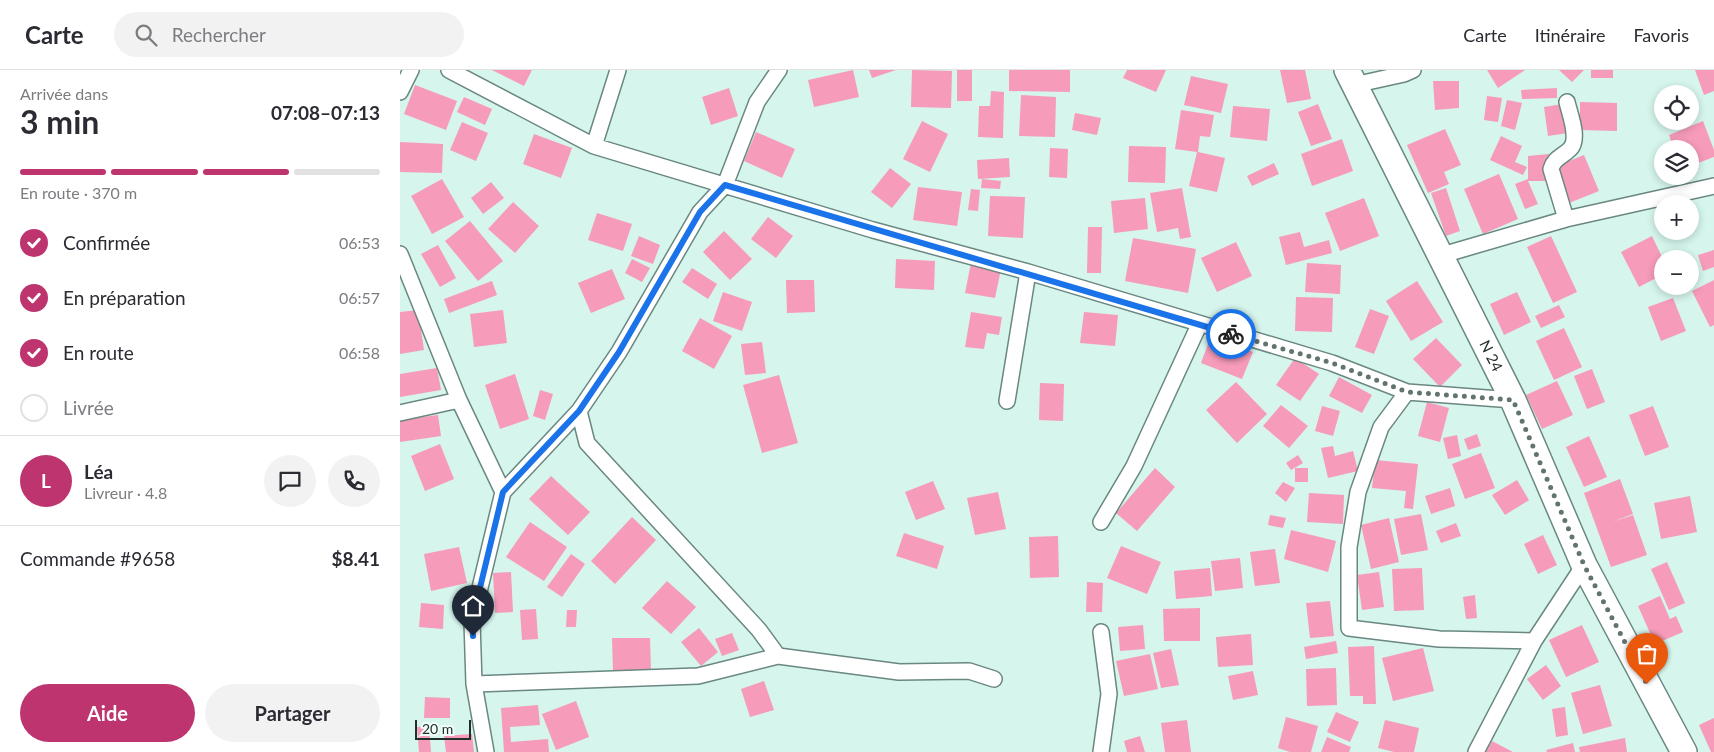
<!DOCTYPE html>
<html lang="fr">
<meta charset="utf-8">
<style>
body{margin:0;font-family:Lato,sans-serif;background:#f2f2f3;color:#2b2b33;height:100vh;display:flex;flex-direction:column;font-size:19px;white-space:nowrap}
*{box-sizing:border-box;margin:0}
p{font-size:16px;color:#7c7c81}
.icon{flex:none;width:28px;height:28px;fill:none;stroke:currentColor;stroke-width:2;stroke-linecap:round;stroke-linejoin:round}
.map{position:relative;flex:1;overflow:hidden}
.sheet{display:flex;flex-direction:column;background:#fff;width:400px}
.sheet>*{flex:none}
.fabs{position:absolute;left:1254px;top:15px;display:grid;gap:10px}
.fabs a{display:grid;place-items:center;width:45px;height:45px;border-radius:50%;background:#fff;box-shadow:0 2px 8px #0003;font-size:25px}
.scale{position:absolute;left:15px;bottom:12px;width:56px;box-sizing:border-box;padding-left:5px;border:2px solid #222e2b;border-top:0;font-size:14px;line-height:18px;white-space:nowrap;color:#222e2b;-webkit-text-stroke:4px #f1fefa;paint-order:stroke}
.pin{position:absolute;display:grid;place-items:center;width:42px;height:42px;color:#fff;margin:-51px -21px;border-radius:50% 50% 50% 0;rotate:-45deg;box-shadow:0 0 5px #0007}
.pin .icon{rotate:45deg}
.courier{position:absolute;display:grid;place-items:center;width:50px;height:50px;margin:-25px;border:4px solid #1a73e8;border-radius:50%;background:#fff;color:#222;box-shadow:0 1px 6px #0007}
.overview em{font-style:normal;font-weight:700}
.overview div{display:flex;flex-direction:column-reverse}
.overview{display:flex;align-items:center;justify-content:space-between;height:85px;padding:0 20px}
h1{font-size:32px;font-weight:700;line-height:38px}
.bar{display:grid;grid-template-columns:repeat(4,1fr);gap:8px 5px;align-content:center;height:60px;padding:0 20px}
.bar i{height:6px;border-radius:4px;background:#e1e1e2}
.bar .current{background:#bd346f}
.bar p{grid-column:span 4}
.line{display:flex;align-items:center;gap:12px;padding:0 20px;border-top:1px solid #e1e1e2}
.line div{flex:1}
.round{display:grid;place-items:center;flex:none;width:52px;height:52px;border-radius:26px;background:#f2f2f3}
ol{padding:0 20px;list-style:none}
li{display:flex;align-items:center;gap:15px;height:55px}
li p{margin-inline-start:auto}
li .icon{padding:5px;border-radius:50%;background:#bd346f;color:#fff;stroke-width:4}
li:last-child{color:#7c7c81}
li i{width:28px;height:28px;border:2px solid #e1e1e2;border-radius:50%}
.button{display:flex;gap:10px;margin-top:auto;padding:10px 20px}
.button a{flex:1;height:58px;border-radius:30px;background:#bd346f;color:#fff;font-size:20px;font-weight:700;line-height:58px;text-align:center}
.button a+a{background:#f2f2f3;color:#2b2b33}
header{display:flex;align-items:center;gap:30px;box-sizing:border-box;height:70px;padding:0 25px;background:#fff;border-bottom:1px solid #e1e1e2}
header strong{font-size:24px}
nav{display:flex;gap:28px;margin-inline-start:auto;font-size:18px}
.search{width:350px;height:45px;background:#f2f2f3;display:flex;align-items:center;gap:12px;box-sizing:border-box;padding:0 18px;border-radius:28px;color:#7c7c81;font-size:19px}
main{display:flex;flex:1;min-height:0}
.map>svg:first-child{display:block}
.building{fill:#f69bb9}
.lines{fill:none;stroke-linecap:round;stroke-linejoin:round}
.minor-casing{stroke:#6a8781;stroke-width:18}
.primary-casing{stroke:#6a8781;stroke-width:28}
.minor{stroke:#fff;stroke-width:15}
.primary{stroke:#fff;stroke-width:25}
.done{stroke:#61746f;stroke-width:5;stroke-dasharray:0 9}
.route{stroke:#1a73e8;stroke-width:6}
.labels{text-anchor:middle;stroke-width:4.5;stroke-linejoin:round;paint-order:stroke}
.street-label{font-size:15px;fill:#222e2b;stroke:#f1fefa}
</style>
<header>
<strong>Carte</strong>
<div class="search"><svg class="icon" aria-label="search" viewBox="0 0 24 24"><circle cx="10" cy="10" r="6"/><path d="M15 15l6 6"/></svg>Rechercher</div>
<nav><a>Carte</a><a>Itinéraire</a><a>Favoris</a></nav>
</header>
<main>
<section class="sheet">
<div class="overview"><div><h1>3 min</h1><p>Arrivée dans</p></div><em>07:08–07:13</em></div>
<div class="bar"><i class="current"></i><i class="current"></i><i class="current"></i><i></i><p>En route · 370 m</p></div>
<ol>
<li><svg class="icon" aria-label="check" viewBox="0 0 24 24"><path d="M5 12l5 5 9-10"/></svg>Confirmée<p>06:53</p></li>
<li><svg class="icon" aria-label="check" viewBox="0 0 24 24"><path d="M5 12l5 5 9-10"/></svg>En préparation<p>06:57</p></li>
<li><svg class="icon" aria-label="check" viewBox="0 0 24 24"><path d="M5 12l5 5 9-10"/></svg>En route<p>06:58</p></li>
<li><i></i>Livrée</li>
</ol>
<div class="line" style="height:90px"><b class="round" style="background:#bd346f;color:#fff">L</b><div><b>Léa</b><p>Livreur · 4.8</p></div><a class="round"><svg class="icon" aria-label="chat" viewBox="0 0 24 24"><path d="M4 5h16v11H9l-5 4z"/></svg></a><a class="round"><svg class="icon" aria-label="phone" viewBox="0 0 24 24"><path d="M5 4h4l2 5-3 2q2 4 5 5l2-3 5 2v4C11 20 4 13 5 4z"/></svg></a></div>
<div class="line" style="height:65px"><div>Commande #9658</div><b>$8.41</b></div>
<div class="button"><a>Aide</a><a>Partager</a></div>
</section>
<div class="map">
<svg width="1314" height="682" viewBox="0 0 1314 682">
<rect width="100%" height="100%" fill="#d5f5ed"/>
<!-- building -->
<path class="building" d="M92,0H132L124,16Z
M453,0L459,27L414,37L408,10Z
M469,0H496L472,8Z
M512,0L552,1L551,38L511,37Z
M557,0H572V31H557Z
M609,0H670V22L609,21Z
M727,0H766L756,22L723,8Z
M880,0H905L911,29L887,33Z
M1087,0H1125L1098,18Z
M1159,0H1184L1172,12Z
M1191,0H1213V8H1191Z
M1295,0H1314V21L1304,25Z
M791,6L828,14L821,43L784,35Z
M1033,11H1059V38L1035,40Z
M15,15L57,31L46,60L4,44Z
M329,18L338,46L311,55L302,27Z
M1157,18V28L1122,29L1121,20Z
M591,21L604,22L603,68L578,67L579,36H590Z
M621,25L656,27L655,67L619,66Z
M1087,26L1102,28L1098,52L1084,50Z
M64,27L92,39L85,55L57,42Z
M1107,30L1122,33L1115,60L1101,56Z
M1180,32L1217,33V61L1180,60Z
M918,34L932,69L911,76L898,42Z
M1163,34L1168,63L1148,66L1144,37Z
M833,36L870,39L867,71L830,67Z
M781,40L814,45L810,67L800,66L798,82L825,88L817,122L789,116L797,82L775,79Z
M675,43L701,48L697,65L672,60Z
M522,51L548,64L530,102L503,89Z
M1303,51L1314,80V87L1290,96V79H1274L1269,65Z
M62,52L88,63L76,91L50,80Z
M1045,59L1061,95L1044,102L1049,114L1028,123L1007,75Z
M356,62L395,79L382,108L344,91Z
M134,64L172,78L161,108L123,94Z
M1101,66L1122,76L1115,92L1127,97L1123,105L1090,90Z
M942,69L953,101L912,116L901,84Z
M0,72L43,74L42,103L0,102Z
M729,76L766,77L765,113L728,112Z
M650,78L668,79L667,108L649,107Z
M1149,84V111H1128L1138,134L1125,139L1115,114L1128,109V86Z
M1184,85L1199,121L1169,133L1154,97Z
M609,88L610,107L578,109L577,90Z
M874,93L879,104L852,116L847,106Z
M490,98L511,114L492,138L471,122Z
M1099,104L1118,149L1083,164L1064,119Z
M42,109L64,147L32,164L11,126Z
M582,109L601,111L600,119L581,118Z
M91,112L104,128L83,144L71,128Z
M518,117L562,122L557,156L513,150Z
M782,118L791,167L780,169L778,158L757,162L750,123Z
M1046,118L1060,161L1046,166L1031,123Z
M571,119L580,120L578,141L568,140Z
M590,126L625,127L623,168L588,166Z
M745,128L748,159L714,163L711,131Z
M964,128L979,166L940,181L925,143Z
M113,132L139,156L115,183L88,159Z
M197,143L232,154L223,181L188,170Z
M368,147L393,166L376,188L351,169Z
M70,151L103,191L78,211L45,171Z
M688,157H702L701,203H687Z
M324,161L352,189L330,210L303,182Z
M900,162L904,177L929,170L932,183L886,195L879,167Z
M239,166L260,175L253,194L231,186Z
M1151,166L1177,222L1153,233L1127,177Z
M1252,166L1263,189L1262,205L1239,217L1221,182Z
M733,168L796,179L788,223L725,211Z
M836,172L852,206L817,222L801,188Z
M38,175L56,208L40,217L21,184Z
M1314,180V197L1303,201L1298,185Z
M232,189L250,198L242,212L225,203Z
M496,189L535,191L534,220L495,218Z
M571,193L601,199L595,228L565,223Z
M907,193L941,195L940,224L905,222Z
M292,198L317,214L308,229L282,212Z
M212,199L225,229L191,243L178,213Z
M386,210H414L415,242L387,243Z
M1314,210V255L1310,257L1292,221Z
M92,211L97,225L49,243L44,229Z
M1017,211L1043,252L1011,271L986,231Z
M323,222L352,232L342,261L313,251Z
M1117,222L1131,252L1104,265L1090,234Z
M896,227L933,228L932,262L895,261Z
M1273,228L1286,261L1261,271L1248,237Z
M1159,235L1165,247L1141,258L1135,246Z
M970,239L989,246L974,284L955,277Z
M18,240L24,280L0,284V242Z
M103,240L107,273L74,277L70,244Z
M571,242L602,247L599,265L587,263L584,279L565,277Z
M684,242L718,245L715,276L680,273Z
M300,248L332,266L314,299L282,281Z
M1164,258L1182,297L1154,310L1136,271Z
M811,266L853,282L842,309L801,293Z
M1036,268L1062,295L1040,317L1013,289Z
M362,272L366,303L345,305L341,274Z
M895,288L919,304L900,331L876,315Z
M37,298L41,320L0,327V304Z
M1192,299L1205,332L1187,339L1174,306Z
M115,304L129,349L100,359L85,315Z
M379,305L398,373L362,383L343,315Z
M939,307L972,325L962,343L929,326Z
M1157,311L1173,345L1142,359L1126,325Z
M836,312L867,344L837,373L806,340Z
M640,313L664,314L663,351L639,350Z
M140,320L153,324L145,350L133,346Z
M1027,332L1049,338L1040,372L1018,366Z
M881,335L908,356L889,378L863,356Z
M922,336L940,341L933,366L915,361Z
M1253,336L1269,377L1245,386L1229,345Z
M38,345L41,366L0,372V350Z
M1077,364L1081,376L1068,380L1064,369Z
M1057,365L1061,386L1048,389L1043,368Z
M1189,366L1207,407L1184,417L1166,377Z
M40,374L54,409L25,421L11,386Z
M933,376L935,386L953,381L958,401L928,408L921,378Z
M1081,383L1095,418L1065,429L1052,394Z
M898,385L903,393L891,400L886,393Z
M975,390L1018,394L1013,439L1004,438L1006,421L972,418Z
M755,398L775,417L737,461L716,443Z
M895,398H908V412H895Z
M151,406L190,442L168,465L129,429Z
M1220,409L1233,444L1212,452L1233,445L1247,485L1211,497L1184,423Z
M1117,410L1129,430L1105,445L1092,425Z
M533,411L545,439L516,450L505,422Z
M883,412L895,418L886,432L875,423Z
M1050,418L1055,436L1031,444L1025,426Z
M598,422L606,459L575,465L567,428Z
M909,423L944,425L943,454L907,452Z
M1290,426L1297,462L1261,469L1254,433Z
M1021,444L1028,480L1001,485L994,449Z
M870,445L886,448L883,458L868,455Z
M232,447L256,470L215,514L191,491Z
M989,448L999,492L971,499L961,455Z
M130,452L167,477L144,511L106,487Z
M1056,453L1061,466L1041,473L1036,461Z
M891,460L936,471L928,502L884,489Z
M504,463L544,476L537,499L496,486Z
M1143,465L1157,495L1138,504L1124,474Z
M658,466L659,507L630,508L629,467Z
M721,476L761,492L747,524L707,508Z
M59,477L67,513L31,521L24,484Z
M875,479L880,513L855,516L850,482Z
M171,484L185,494L162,527L147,517Z
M840,488L843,518L815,521L811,491Z
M1267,492L1285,533L1269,540L1251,499Z
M810,498L812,526L776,529L774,501Z
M1022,498L1024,540L994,541L992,499Z
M111,502L113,542L95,543L93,503Z
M979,502L984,537L962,540L957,505Z
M267,511L296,537L271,564L242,538Z
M687,512L703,513L702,542H686Z
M1075,525L1077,548L1066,549L1063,527Z
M1260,526L1270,549L1276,546L1283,562L1255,574L1238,536Z
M930,531L934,566L910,568L906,533Z
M21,533L44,535L43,559L19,557Z
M800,538V571H764L763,539Z
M136,539L138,569L122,570L120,540Z
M167,540H177L176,557H166Z
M743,555L745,579L720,581L718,557Z
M1182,555L1199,592L1166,607L1149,570Z
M299,558L318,582L301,596L281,572Z
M332,563L339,580L322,586L315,569Z
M851,564L853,595L818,597L816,567Z
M212,568H250L251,600L213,602Z
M936,571L938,583L906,589L904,577Z
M974,576L976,634H963V626H950L948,577Z
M1023,578L1034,621L993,631L982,588Z
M771,579L779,615L761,618L753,583Z
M750,584L758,619L724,626L716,591Z
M1146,595L1161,616L1143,630L1127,609Z
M936,598L937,635L907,636L906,599Z
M853,601L858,625L833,630L828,606Z
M364,611L374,640L350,647L341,619Z
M1200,615L1212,656L1183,664L1171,623Z
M25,627L50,628V648H24Z
M176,631L189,667L156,680L142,644Z
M138,635L140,655L110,657L111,672L148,669L149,682H104L101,638Z
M1165,637L1168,665L1156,667L1152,639Z
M936,642L959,652L950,672L927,662Z
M886,647L918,656L911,682H890L878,678Z
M1314,648V682H1311L1299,655Z
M787,650L791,682H765L761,653Z
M985,650L1019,658L1014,682H994L978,678Z
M29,656L31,682H19L17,657Z
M72,664L74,682H46L44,666Z
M740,666L745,682H727L724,671Z
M927,667L951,677L949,682H921Z
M1225,668L1227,682H1180L1179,677Z
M1092,671L1113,682H1086Z
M1173,673L1175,682H1147L1146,680Z"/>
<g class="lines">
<defs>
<path id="minor" d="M49,0L194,76L473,160L628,202L932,293L1007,322L1113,330
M954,15L1004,4L1013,0
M0,22L11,0
M194,76L218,0
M1166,149L1151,99C1154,88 1162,87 1170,79C1180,69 1170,45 1167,32
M0,184L59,330L103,422L72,551L74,614L86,682
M1039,186L1166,149L1314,116
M1007,322L981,357L958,422L949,477V558L1039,569L1134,571
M607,331L628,202
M179,341L187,373L359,560L378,586L499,602L569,601L594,609
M0,343L59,330
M103,422L179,341L219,282L300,142L325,115L357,32L379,0
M701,452L734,396L799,255
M74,614L298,606L378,586
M701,682L709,624L701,562
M1076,682L1134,571L1184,495"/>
<g id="primary">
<path id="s1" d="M947,0L1113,330L1184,495L1284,682"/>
</g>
</defs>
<!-- minor casing -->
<use href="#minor" class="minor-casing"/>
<!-- primary casing -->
<use href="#primary" class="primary-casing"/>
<!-- minor -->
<use href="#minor" class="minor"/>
<!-- primary -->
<use href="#primary" class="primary"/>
</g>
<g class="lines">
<!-- done -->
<path class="done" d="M831,264L932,293L1007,322L1113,330L1184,495L1247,614"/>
<!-- route -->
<path class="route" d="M73,566L72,551L103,422L179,341L219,282L300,142L325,115L831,264"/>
</g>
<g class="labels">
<!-- street labels -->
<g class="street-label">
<text dy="5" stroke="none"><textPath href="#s1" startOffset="320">N 24</textPath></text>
</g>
</g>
</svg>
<div class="fabs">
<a><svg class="icon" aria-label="locate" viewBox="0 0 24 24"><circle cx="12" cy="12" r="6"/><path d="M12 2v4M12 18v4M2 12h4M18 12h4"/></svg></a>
<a><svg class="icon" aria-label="layers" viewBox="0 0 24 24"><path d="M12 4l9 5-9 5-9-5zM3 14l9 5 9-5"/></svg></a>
<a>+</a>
<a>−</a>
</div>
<div class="scale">20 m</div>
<div class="pin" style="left:1247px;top:614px;background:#ea580c"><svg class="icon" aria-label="bag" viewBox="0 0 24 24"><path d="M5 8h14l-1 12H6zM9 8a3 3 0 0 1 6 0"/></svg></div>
<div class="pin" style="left:73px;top:566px;background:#1f2937"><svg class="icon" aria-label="home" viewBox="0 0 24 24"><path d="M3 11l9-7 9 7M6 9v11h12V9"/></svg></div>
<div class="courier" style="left:831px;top:264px"><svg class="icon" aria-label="bike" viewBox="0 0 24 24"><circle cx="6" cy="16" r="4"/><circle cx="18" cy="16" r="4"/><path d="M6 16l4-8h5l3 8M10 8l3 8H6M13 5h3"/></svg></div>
</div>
</main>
